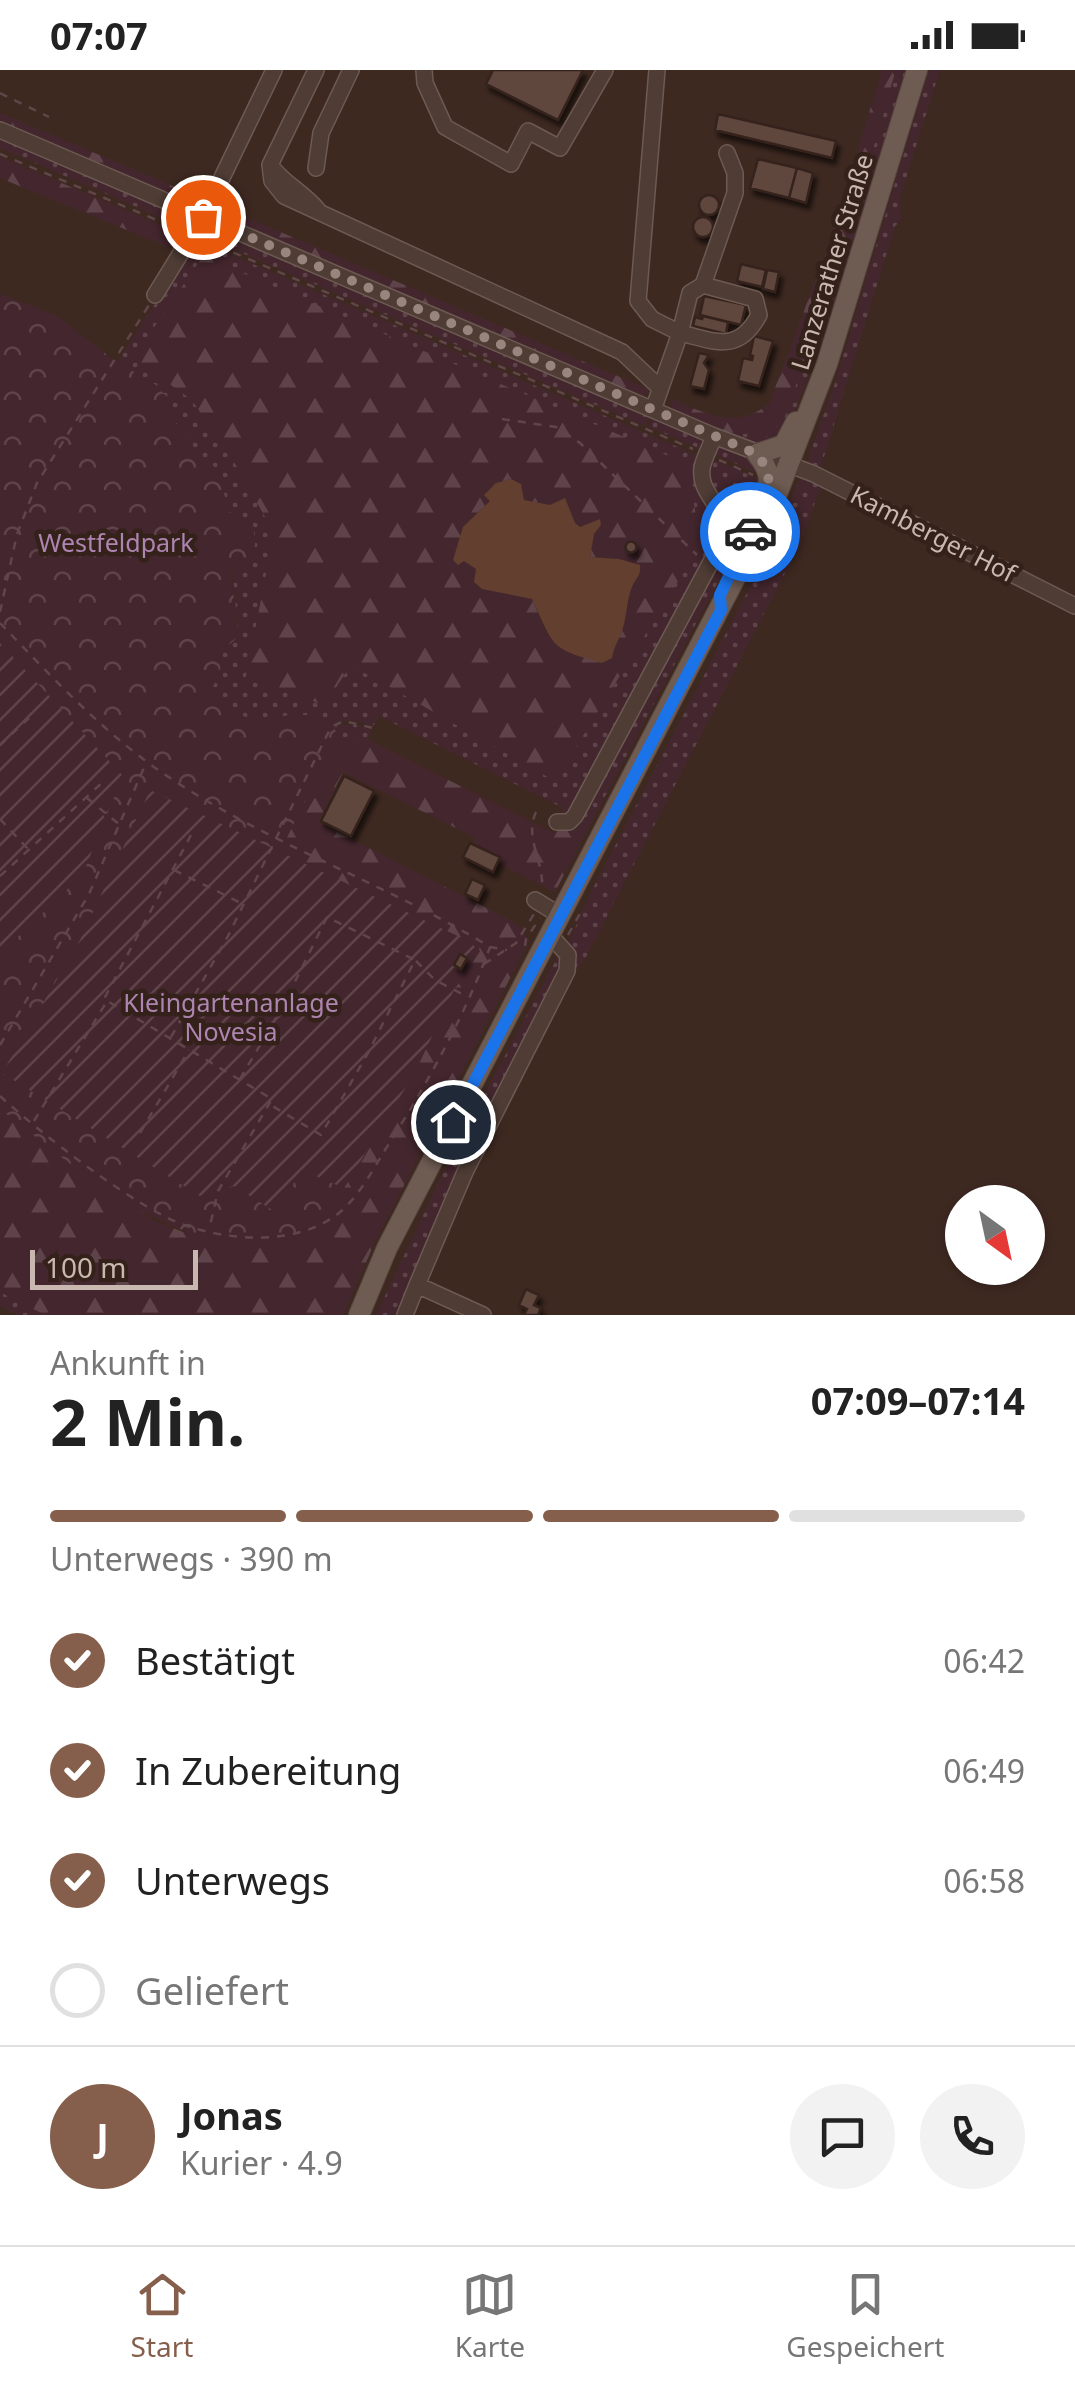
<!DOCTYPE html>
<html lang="de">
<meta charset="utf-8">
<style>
body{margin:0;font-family:"Noto Sans",sans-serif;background:#f2f2f2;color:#222;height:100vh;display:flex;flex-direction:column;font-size:38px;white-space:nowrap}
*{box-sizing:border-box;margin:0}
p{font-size:32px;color:#767676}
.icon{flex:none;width:55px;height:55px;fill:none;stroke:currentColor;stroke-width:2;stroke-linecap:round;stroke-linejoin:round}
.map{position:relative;height:1245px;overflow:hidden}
.sheet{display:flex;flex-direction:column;background:#fff;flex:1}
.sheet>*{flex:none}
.needle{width:65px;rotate:147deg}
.buttons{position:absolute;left:945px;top:1115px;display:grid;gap:20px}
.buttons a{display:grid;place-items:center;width:100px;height:100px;border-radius:50%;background:#fff;box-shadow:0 2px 8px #0004;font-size:50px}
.scale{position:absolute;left:30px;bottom:25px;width:168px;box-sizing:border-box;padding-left:10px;border:5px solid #c9b8b0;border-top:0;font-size:28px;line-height:35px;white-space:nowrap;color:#c9b8b0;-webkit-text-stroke:8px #33211a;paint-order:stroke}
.pin{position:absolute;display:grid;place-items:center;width:85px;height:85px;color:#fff;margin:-42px;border:5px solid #fff;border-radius:50%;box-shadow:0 2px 10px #0007}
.courier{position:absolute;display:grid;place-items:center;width:100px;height:100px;margin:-50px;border:8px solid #1a73e8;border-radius:50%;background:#fff;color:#222;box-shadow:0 2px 12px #0007}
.summary em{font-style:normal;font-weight:700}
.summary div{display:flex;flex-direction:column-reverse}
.summary{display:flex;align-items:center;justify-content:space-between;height:170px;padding:0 50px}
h1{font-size:65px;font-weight:700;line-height:75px}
.bar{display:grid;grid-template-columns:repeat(4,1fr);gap:15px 10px;align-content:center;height:120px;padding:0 50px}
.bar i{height:12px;border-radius:8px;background:#e0e0e0}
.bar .current{background:#855f4c}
.bar p{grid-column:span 4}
.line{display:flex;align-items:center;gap:25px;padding:0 50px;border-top:2px solid #e0e0e0}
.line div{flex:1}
.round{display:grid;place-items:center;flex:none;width:105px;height:105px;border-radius:52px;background:#f2f2f2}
ol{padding:0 50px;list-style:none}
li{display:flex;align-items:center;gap:30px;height:110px}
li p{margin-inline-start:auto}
li .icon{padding:10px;border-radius:50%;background:#855f4c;color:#fff;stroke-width:4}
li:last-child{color:#767676}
li i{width:55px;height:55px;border:5px solid #e0e0e0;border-radius:50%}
.status{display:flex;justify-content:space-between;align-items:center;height:70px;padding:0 50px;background:#fff;direction:ltr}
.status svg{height:28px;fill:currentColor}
.tabs{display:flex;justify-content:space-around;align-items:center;height:140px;border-top:2px solid #e0e0e0;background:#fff;font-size:28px;color:#767676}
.tabs a{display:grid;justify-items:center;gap:5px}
.tabs .current{color:#855f4c}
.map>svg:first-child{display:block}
.grass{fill:url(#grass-dots);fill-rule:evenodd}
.forest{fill:url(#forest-firs);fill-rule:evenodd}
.park{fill:url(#park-crowns)}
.garden{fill:url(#garden-furrows)}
.water{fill:#633f2f}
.building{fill:#5e463c;stroke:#35231c;stroke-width:2.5;filter:url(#shadow)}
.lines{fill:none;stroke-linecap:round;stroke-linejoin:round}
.minor-casing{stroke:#6c5a53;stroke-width:18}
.major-casing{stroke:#57453e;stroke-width:22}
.path{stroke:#60454a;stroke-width:2.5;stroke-dasharray:8 8;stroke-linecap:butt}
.minor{stroke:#4e3c35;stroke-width:15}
.major{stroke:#6e5b52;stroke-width:20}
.done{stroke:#98867e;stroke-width:10;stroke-dasharray:0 18}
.route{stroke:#1a73e8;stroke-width:12}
.labels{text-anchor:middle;stroke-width:9;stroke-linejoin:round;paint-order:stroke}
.street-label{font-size:25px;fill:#c9b8b0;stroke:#33211a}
.park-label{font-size:25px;fill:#ae84b1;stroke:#33211a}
</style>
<div class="status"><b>07:07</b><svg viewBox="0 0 49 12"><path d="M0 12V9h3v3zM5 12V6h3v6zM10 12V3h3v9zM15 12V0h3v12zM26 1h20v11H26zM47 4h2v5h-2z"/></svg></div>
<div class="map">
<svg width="1075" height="1245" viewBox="0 0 1075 1245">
<defs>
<pattern id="grass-dots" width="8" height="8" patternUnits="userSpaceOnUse" patternTransform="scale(2.5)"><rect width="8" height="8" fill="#44272e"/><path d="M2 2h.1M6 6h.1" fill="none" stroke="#5e444a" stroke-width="1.8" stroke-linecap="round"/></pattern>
<pattern id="forest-firs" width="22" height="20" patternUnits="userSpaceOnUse" patternTransform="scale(2.5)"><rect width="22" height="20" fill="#44272e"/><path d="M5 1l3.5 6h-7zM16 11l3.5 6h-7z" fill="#5e444a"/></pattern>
<pattern id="park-crowns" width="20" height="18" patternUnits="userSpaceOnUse" patternTransform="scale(2.5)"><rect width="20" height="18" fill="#44272e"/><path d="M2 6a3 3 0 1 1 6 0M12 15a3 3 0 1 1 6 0" fill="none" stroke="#5e444a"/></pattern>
<pattern id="garden-furrows" width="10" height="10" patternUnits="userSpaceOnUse" patternTransform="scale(2.5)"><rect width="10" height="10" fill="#44272e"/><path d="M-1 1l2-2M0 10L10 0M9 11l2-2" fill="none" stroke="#5e444a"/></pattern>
<filter id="shadow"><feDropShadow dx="3.5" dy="6" stdDeviation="2.5" flood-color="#0009"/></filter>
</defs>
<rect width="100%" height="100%" fill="#3e2921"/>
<!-- grass -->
<path class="grass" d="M896,0H906L829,249L786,365L761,378L723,362L749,364L756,369L784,349L808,280L822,225L838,200Z
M929,0H940L899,130L901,150L895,156L819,403L810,397L809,386L835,313Z
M0,66L186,145L191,153L190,160L0,78Z
M212,157L651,344L645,356L198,164L202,159Z
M197,170L701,387L719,461L571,744L559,747L563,738L379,646L373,656L351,650L334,653L332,648L293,644L258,653L219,635L209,624L220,602L221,582L238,567L228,442L219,401L195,380L185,360L175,353C164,313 151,312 117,292ZM192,330L701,474L555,711L351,595L246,607L275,463L236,395Z
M654,345L703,369V380L649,357Z
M727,377L755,390L759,404L712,383L718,378Z
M709,388L759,409L763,418L723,502L589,757L566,762L579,747L724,478L708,408Z
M801,407L836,419H820L798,478L586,887L570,908L575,887L569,872L590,824L748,521Z
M339,655H356L372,659L367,669L340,678L335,657Z
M558,886L563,889L564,898L400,1245H376L444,1101Z
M0,1222L45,1245H18L0,1236Z"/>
<!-- forest -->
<path class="forest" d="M882,0H896C887,26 880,68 867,90L837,200L822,225L808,280L784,349L763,370L749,364L723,362L675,344L669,328C706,343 734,361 769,334L831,169Z
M0,43L201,128L194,132H183L0,54Z
M0,87L187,166L178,181L0,108Z
M222,137L648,319V323L638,326L231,153Z
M203,186L687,394L701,474L555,711L351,595L324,635L246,607L274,463L236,395L192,330L133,288ZM511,409L521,414L524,430L550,435L565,428L575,454L580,457H587L594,464L590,487L619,489L639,495C641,506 636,507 632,517C627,529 627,544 623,557C620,569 614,574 612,588L548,566L532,529L482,518L476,498L464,491L463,457L491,430L484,425L496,413Z
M367,669L552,762L589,757L555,822L499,794L502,787L475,773L474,767L343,702L318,752L518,854L529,871L375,1172L343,1245H45L0,1222V1039L153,1150L183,1162L257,1175L358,1130L344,1118L414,1004L454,920L480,881L468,871L279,783L327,687L340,678Z"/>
<!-- park -->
<path class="park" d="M0,224L57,246L111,288L156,315L168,328L175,353L185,360L195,380L219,401L228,442L238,443L254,457C257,479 255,495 231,501L238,567L221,582L220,602L209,625L219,635L258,653L293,644L332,648L340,678L327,687L279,783L150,720L80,871L3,1003L47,1030L234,1116L301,1100L344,1118L358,1130C241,1243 97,1115 0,1039V884L83,804L102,745L123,706L0,573Z"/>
<!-- garden -->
<path class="garden" d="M0,573L123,706L107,744L104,742L103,745L105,748L83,804L0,884Z
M150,720L468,871L480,881L454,920L414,1004L344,1118L301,1100L277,1143L234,1116L200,1126L2,1003L80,870Z"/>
<!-- water -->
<path class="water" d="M511,409L521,414L524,430L550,435L565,428L575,453L580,457L600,449L601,455L594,464L590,487L619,489L640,495C641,507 636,507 632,517C627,529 627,544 623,558C620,569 614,575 612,588L602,593C549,578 555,578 532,529L482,519L474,512L476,499L464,491L458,495L453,490L463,457L490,431L484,425L496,413Z"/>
<!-- building -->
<path class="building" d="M493,0H583L558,50L486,14Z
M718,44L836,71L832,88L715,60Z
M758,89L797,98L789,128L750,118Z
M797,98L813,103L806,133L789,128Z
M699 135a10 10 0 1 1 20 0a10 10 0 1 1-20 0Z
M693 157a10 10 0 1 1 20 0a10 10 0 1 1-20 0Z
M741,194L766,200L762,217L737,211Z
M767,200L779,202L775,222L763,219Z
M704,226L746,235L741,255L700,245Z
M703,246L728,252L726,264L693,256L695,247L702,249Z
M754,266L773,271L759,316L738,311L743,288L752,290L753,286L750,285Z
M699,283L709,285L704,293L709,300L704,319L690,316Z
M625.5 477a5.5 5.5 0 1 1 11 0a5.5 5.5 0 1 1-11 0Z
M344,706L374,721L351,766L321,751Z
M470,773L500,787L493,802L463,787Z
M472,809L485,815L478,830L465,824Z
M460,884L467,888L461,899L454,895Z
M526,1219L539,1225L534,1235L541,1238L538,1245H524L527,1239L519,1235Z"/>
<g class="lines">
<defs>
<path id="minor" d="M424,0L425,13L445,57L511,94L528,61L560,78L605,0
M0,60L714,366L814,404L1075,536
M270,95L316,0
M316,98L321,63L351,0
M318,140C303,122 284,114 270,95L272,111L284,126L622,282L660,318
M703,215L735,123V103L727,83
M155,225L203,147L274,0
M653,340L680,263C715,271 738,284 759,245L755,229L703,215L690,223L680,263L652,249L638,231L657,0
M557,752H569L575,746L720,475C733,435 698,429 702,398C704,387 711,376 714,366
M535,830L561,846
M405,1245L417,1215
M483,1245L417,1215L465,1102L567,901L568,885L550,865"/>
<path id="major" d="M764,430C772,410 770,400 757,384L784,375L796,352
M359,1245L387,1178L772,437L827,294L917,0"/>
</defs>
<!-- minor casing -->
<use href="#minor" class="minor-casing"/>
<!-- major casing -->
<use href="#major" class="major-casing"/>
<!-- path -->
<path class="path" d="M0,23L49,47
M0,84L178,159
M204,170L693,379
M502,349L556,357L580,373L697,485
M719,390L753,405
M0,542L17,464L37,413L149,235
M0,553C53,608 106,666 170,708C271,775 387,814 490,877L507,880
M0,675L29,648
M87,728L120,755
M536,742C524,768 544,791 542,818
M0,749L28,779
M191,765L104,929L272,1029L218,1121L209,1160
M174,800L243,834
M0,806L104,711
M568,865L583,838
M525,876L526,869L540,848
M416,891L435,910L466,926
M484,894L516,873L534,844
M171,967L228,866L331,657L344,651L373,658
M0,975L89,824L146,693
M240,1009L282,938L327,847L415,890L368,983L321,1065L269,1034
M0,1026C39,1062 138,1140 187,1156C233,1171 294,1175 335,1146C357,1130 371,1103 385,1080C426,1016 464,948 490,877
M34,1051L107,931
M140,1063L189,980"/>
<!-- minor -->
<use href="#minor" class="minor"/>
<!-- major -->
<use href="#major" class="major"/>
</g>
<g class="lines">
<!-- done -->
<path class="done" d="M203,147L757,384C780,414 764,431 750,462"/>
<!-- route -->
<path class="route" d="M453,1052L721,540L720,525L750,462"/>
</g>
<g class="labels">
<!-- street labels -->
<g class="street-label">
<text transform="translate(832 192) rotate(-73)" y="9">Lanzerather Straße</text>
<text transform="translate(933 464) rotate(27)" y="9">Kamberger Hof</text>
</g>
<!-- park labels -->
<g class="park-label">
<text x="116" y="482">Westfeldpark</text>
<text x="231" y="942">Kleingartenanlage<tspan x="231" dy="29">Novesia</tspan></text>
</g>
</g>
</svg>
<div class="buttons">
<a><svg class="needle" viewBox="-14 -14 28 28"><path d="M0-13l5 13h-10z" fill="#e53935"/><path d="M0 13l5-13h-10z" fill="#767676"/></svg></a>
</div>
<div class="scale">100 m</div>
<div class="pin" style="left:203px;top:147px;background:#ea580c"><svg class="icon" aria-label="bag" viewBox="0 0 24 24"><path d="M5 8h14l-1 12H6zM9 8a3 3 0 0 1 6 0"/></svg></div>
<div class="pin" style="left:453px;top:1052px;background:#1f2937"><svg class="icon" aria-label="home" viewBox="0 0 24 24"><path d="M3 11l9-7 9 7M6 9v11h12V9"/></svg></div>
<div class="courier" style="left:750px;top:462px"><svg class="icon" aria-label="car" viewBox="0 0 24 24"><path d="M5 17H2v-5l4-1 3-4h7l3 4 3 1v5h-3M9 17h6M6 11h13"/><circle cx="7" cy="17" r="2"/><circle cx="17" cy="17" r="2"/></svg></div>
</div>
<section class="sheet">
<div class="summary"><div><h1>2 Min.</h1><p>Ankunft in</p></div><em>07:09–07:14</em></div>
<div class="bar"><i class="current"></i><i class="current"></i><i class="current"></i><i></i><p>Unterwegs · 390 m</p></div>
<ol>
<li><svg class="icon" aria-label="check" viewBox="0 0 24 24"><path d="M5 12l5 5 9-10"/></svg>Bestätigt<p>06:42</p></li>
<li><svg class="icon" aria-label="check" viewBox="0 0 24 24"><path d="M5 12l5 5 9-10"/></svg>In Zubereitung<p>06:49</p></li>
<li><svg class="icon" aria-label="check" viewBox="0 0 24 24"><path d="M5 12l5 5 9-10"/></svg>Unterwegs<p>06:58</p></li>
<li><i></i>Geliefert</li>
</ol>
<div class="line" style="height:180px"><b class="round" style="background:#855f4c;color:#fff">J</b><div><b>Jonas</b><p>Kurier · 4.9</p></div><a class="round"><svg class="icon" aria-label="chat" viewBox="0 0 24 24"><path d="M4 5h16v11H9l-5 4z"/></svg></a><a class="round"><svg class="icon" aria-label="phone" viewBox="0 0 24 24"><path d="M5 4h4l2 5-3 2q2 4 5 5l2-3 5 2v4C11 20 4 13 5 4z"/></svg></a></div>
</section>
<nav class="tabs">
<a class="current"><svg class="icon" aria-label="home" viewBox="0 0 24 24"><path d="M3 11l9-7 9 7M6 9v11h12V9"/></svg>Start</a>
<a><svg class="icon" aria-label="map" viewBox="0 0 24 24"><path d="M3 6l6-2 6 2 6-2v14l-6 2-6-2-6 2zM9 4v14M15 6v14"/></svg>Karte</a>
<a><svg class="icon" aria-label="saved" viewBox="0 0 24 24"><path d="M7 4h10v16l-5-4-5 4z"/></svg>Gespeichert</a>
</nav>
